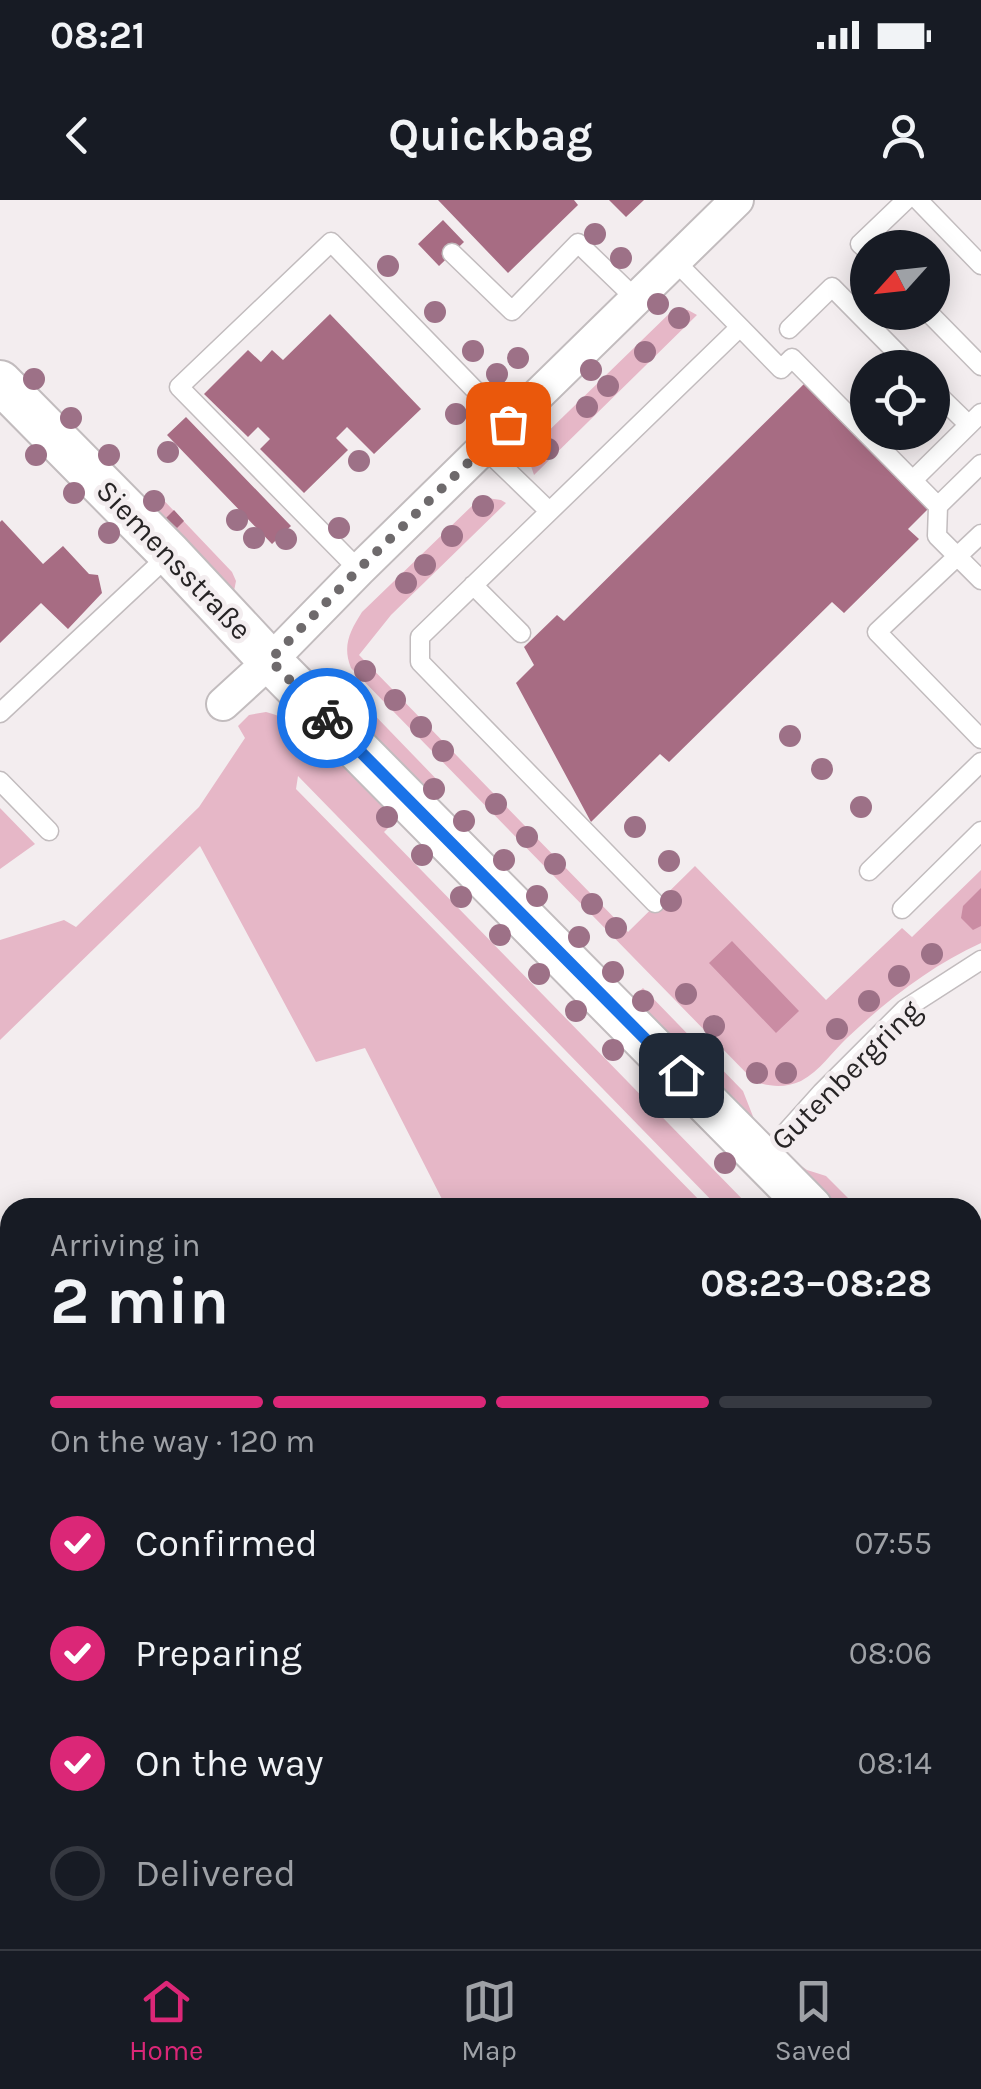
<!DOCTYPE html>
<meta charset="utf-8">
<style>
body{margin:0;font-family:Karla,sans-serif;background:#20242c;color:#f1f3f6;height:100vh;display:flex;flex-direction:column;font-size:38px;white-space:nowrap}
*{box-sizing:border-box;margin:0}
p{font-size:32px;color:#9ea1a6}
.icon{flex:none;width:55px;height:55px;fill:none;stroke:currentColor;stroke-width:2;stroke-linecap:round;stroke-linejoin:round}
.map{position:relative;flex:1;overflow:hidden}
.sheet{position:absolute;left:0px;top:998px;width:982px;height:752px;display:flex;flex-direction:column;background:#171b24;border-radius:30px 30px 0 0;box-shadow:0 5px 25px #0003}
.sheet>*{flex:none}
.needle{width:65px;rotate:243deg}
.controls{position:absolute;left:850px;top:30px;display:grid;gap:20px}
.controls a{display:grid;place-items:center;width:100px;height:100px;border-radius:50%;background:#171b24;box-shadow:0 5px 25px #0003;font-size:50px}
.pin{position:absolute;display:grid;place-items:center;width:85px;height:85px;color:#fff;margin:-42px;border-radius:20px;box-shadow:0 5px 15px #0006}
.courier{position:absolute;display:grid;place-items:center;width:100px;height:100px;margin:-50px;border:8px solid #1a73e8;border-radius:50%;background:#fff;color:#222;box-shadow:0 2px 12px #0007}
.overview em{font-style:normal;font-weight:700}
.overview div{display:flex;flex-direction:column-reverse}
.overview{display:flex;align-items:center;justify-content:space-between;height:170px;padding:0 50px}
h1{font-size:65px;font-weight:700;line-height:75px}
.bar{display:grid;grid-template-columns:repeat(4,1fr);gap:15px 10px;align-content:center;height:120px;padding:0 50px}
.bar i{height:12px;border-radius:8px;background:#363941}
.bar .selected{background:#db2777}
.bar p{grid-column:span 4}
ol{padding:0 50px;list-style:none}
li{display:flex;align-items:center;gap:30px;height:110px}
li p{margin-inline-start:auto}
li .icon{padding:10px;border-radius:50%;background:#db2777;color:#fff;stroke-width:4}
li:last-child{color:#9ea1a6}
li i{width:55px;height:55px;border:5px solid #363941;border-radius:50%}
.status{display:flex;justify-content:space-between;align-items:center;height:70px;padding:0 50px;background:#171b24;direction:ltr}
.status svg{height:28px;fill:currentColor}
header{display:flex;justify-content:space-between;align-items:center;height:130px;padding:0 50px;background:#171b24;font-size:45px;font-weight:700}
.dock{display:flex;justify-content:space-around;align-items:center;height:140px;border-top:2px solid #363941;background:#171b24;font-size:28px;color:#9ea1a6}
.dock a{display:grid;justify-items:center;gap:5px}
.dock .selected{color:#db2777}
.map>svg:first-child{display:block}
.green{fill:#e6b7c7}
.water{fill:#ca8ca3}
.building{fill:#a76c83}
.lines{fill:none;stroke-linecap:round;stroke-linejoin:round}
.service-casing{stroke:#c2bcbe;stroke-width:21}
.minor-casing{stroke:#c2bcbe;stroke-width:36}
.tertiary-casing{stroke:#c2bcbe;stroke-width:46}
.service{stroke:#fff;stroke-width:18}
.minor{stroke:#fff;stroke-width:32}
.tertiary{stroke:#fff;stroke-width:42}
.tree{fill:#9d7187}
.done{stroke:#6e6a6c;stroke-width:10;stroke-dasharray:0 18}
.route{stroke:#1a73e8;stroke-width:12}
.labels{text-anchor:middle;stroke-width:9;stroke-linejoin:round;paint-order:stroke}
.street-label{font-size:30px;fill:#272425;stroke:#f3edef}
</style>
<div class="status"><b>08:21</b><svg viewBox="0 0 49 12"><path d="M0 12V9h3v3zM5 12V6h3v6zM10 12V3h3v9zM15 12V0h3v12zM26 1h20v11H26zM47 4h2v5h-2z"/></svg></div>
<header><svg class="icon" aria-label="back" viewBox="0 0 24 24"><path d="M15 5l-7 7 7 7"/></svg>Quickbag<svg class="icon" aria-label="person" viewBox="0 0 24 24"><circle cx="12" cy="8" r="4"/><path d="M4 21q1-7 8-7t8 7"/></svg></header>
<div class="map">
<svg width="981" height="1749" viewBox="0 0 981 1749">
<rect width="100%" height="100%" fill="#f3edef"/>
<!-- green -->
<path class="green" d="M674,109L688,110L697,115L534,275L529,260L532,247Z
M154,290L232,372L236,381L234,391L230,394L139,305Z
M487,298L501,300L506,303L391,415L359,455L628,732L695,666L826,800L902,728L912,737L981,670V743C932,765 886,801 847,838C832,852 820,871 801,881C785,888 772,887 755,882L351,468C342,446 350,431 362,412L475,303Z
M334,495L359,499L444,587L429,601Z
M266,512C323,527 359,577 399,617L384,632L750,1007H718L298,576L296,589L706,1007H446L365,848L316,862L200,646L0,840V740L64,720L76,727L199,607L245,538L238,526L249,515Z
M0,608L35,644L0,669Z
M643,788L743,891L754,919L741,913L627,803Z
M797,963L807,970L826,976L857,1007H827L799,974Z
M975,1204L981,1210V1277L973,1268L972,1206Z
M973,1279L981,1288V1562L973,1570Z
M981,1618V1673L973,1681V1627Z
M0,1709L10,1728V1740H16L20,1749H0Z
M860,1740H910L900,1749H851Z"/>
<!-- water -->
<path class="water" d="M981,688V726L973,730L961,718L963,706Z
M732,741L799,811L776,833L709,763Z"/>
<!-- building -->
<path class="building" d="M438,0H574L578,5L508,73Z
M609,0H644L626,17Z
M443,20L464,42L439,66L418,44Z
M330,114L421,209L374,254L347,227L336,238L348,250L304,293L260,249L270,239L258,227L248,237L204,194L248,150L261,162L272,150L283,160Z
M806,182L930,307L908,329L919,339L844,413L832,402L669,562L660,554L591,622L516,483L534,465L524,447L557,415L564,421Z
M186,217L291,326L272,344L167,235Z
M174,310L184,321L177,328L166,318Z
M2,320L43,364L63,346L89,374L98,375L102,393L68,429L41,403L0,443V322Z"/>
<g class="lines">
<defs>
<path id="service" d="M918,0L981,65
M868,51L860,44L906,0
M452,53L512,111L578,43L636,99
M928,112L981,166
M740,127L781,169L792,158L938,306L981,264
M789,129L832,87L912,168
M932,189L969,225
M484,248L549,311
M913,280L981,213
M938,306L937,336L981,380
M981,334L877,432L981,539
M359,370L179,187L331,42L508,224
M473,385L521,433
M0,513L170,354
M0,581L49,631
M869,671L981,562
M655,703L420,462V437L740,127L675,61
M902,709L981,631
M763,958L822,892L905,809L981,760"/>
<path id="minor" d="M223,504L270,461L359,370L737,0"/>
<path id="tertiary" d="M0,182L170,354L270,461L811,1008
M972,1172L981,1181"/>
</defs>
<!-- service casing -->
<use href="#service" class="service-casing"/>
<!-- minor casing -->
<use href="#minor" class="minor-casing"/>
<!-- tertiary casing -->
<use href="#tertiary" class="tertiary-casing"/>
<!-- service -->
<use href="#service" class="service"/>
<!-- minor -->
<use href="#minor" class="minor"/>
<!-- tertiary -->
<use href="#tertiary" class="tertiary"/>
</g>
<!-- trees -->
<g class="tree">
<circle cx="595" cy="34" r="11"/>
<circle cx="621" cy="58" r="11"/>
<circle cx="388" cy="66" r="11"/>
<circle cx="658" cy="104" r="11"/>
<circle cx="435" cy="112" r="11"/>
<circle cx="679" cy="118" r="11"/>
<circle cx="473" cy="151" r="11"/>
<circle cx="645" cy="152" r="11"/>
<circle cx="518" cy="158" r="11"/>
<circle cx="591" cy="170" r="11"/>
<circle cx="497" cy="174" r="11"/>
<circle cx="34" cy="179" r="11"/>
<circle cx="608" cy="186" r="11"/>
<circle cx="587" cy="207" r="11"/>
<circle cx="456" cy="214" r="11"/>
<circle cx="71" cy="218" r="11"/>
<circle cx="525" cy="233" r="11"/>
<circle cx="548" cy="249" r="11"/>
<circle cx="168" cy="252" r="11"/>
<circle cx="36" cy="255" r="11"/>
<circle cx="109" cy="255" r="11"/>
<circle cx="359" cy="261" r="11"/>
<circle cx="74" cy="293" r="11"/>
<circle cx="154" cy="301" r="11"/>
<circle cx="483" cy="306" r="11"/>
<circle cx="237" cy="320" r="11"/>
<circle cx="339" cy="328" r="11"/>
<circle cx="109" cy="333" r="11"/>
<circle cx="452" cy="336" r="11"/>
<circle cx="254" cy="338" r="11"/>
<circle cx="286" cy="339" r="11"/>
<circle cx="425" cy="365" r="11"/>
<circle cx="406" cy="383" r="11"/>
<circle cx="365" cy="471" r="11"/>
<circle cx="395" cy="500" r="11"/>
<circle cx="421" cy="527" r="11"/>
<circle cx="790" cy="536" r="11"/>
<circle cx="443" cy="551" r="11"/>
<circle cx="822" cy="569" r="11"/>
<circle cx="434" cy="589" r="11"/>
<circle cx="496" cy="604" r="11"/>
<circle cx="861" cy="607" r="11"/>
<circle cx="387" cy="617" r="11"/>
<circle cx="464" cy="621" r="11"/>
<circle cx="635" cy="627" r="11"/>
<circle cx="527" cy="637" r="11"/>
<circle cx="422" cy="655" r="11"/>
<circle cx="504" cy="660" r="11"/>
<circle cx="669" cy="661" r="11"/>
<circle cx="555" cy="664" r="11"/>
<circle cx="537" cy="696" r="11"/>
<circle cx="461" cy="697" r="11"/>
<circle cx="671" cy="701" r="11"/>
<circle cx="592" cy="704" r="11"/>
<circle cx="616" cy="728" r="11"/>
<circle cx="500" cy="735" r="11"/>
<circle cx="579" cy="737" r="11"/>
<circle cx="932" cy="754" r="11"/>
<circle cx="613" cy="772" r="11"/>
<circle cx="539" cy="774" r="11"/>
<circle cx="899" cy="776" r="11"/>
<circle cx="686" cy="794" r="11"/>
<circle cx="643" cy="801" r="11"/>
<circle cx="869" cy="801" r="11"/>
<circle cx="576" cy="811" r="11"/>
<circle cx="714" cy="826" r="11"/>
<circle cx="837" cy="829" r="11"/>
<circle cx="613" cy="850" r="11"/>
<circle cx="757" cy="873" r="11"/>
<circle cx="786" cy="873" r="11"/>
<circle cx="650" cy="888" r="11"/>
<circle cx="725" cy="963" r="11"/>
</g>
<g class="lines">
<!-- done -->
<path class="done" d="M327,518L270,460L358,370L508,224"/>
<!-- route -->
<path class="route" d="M327,518L681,875"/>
</g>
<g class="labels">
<!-- street labels -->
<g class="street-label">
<text transform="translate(174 360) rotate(46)" y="10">Siemensstraße</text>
<text transform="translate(846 875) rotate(-45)" y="10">Gutenbergring</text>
</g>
</g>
</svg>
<div class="controls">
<a><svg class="needle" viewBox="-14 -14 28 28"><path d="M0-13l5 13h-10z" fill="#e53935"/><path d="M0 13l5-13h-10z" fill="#9ea1a6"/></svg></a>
<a><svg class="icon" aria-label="locate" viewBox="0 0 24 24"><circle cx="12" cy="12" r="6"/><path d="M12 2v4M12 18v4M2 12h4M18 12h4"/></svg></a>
</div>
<div class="pin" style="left:508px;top:224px;background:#ea580c"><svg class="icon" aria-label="bag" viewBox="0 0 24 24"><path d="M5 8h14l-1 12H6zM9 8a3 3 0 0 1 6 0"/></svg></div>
<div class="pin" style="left:681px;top:875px;background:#1f2937"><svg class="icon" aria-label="home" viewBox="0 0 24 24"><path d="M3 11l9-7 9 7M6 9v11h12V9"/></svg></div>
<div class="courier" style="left:327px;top:518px"><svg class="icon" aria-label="bike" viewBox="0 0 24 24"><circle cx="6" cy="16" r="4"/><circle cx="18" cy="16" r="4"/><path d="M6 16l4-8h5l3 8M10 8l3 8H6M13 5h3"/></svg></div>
<section class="sheet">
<div class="overview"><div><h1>2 min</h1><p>Arriving in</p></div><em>08:23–08:28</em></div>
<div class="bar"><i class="selected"></i><i class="selected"></i><i class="selected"></i><i></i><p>On the way · 120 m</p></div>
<ol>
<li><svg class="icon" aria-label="check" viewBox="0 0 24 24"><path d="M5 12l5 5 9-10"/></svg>Confirmed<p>07:55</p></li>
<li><svg class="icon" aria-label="check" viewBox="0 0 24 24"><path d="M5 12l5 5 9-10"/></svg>Preparing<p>08:06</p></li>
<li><svg class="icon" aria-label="check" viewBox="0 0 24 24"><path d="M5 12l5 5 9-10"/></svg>On the way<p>08:14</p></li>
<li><i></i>Delivered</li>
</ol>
</section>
</div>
<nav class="dock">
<a class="selected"><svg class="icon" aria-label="home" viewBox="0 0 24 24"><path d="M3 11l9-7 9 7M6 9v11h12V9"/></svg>Home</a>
<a><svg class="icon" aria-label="map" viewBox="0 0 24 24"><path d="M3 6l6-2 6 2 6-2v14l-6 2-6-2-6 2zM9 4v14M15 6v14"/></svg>Map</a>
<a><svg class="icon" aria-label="saved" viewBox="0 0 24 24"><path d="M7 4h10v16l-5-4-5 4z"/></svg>Saved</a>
</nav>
